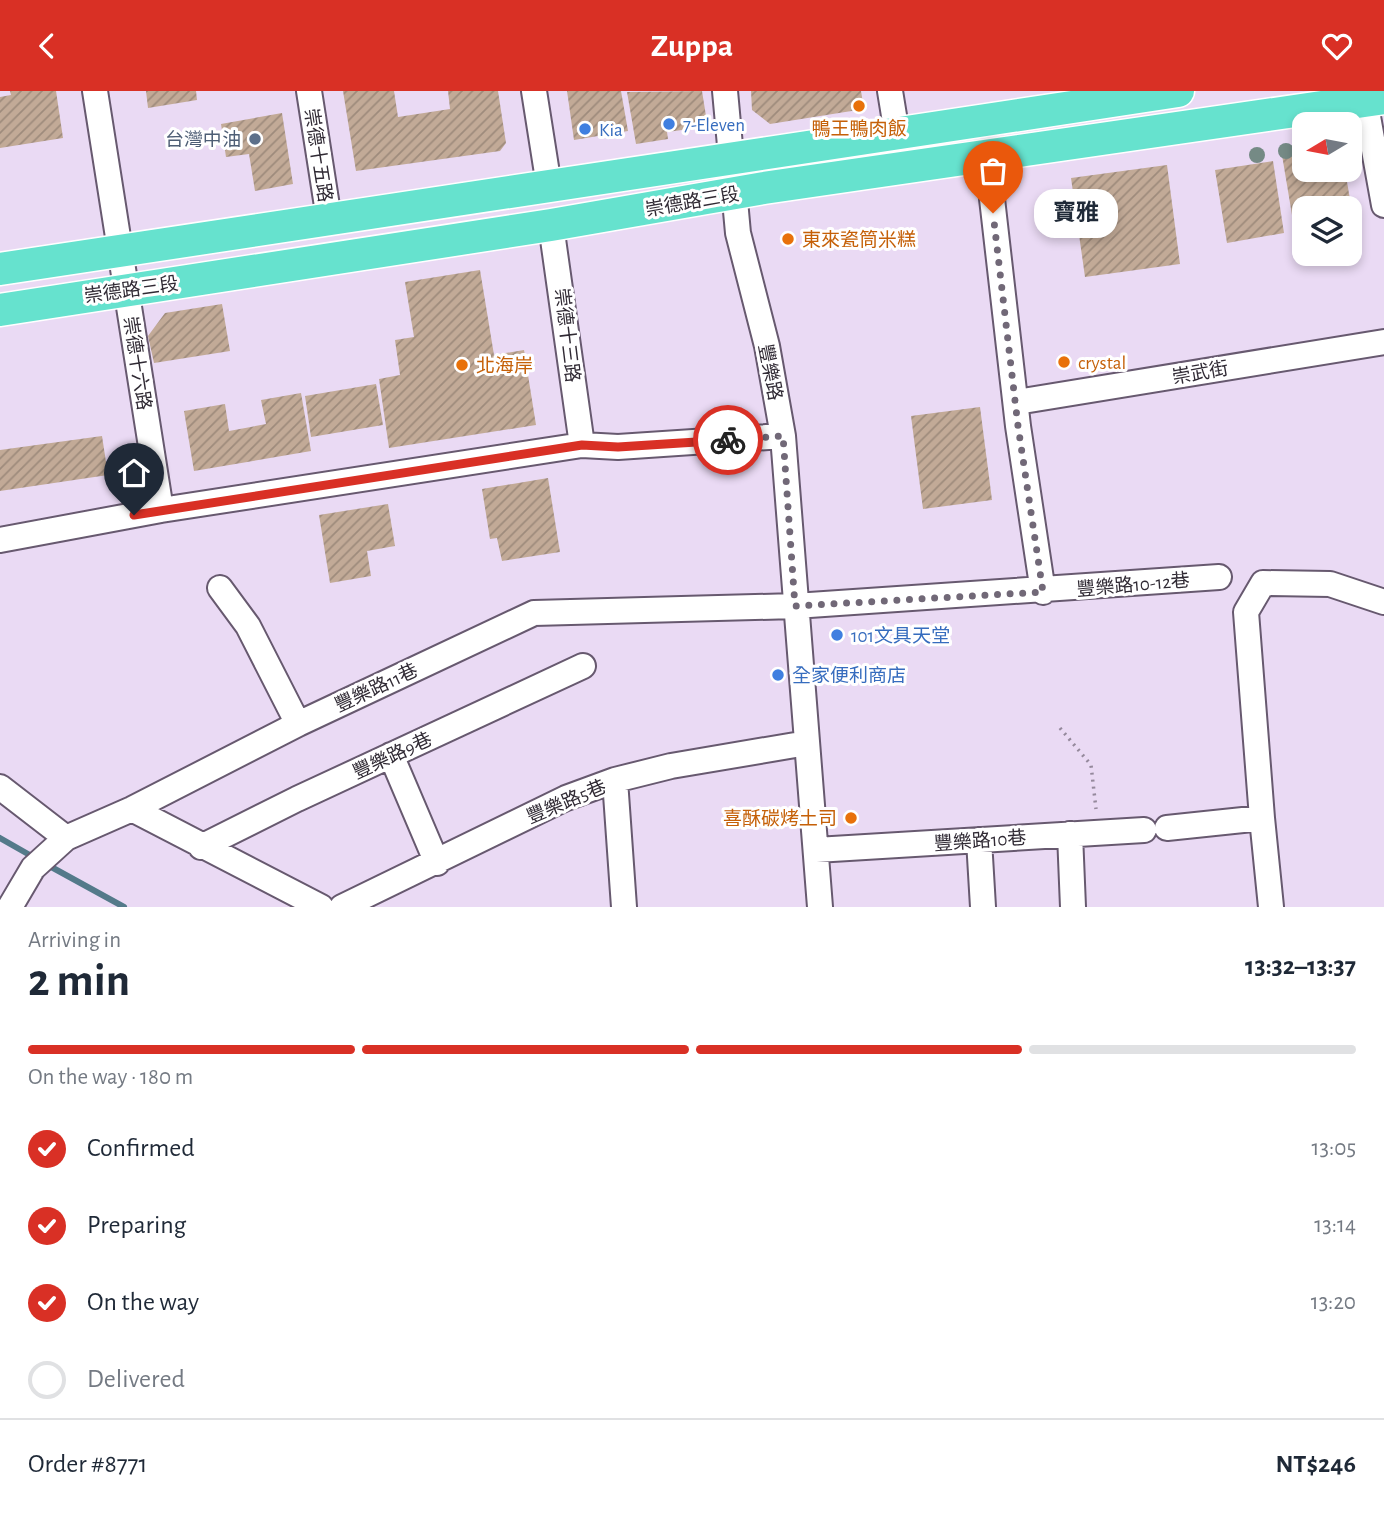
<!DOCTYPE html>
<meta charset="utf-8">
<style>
body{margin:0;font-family:"Alegreya Sans","Noto Sans TC",sans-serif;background:#f2f2f3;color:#1f2937;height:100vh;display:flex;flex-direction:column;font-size:26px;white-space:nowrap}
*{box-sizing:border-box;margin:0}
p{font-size:23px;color:#747a83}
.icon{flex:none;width:38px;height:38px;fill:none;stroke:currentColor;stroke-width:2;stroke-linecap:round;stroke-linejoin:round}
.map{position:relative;height:816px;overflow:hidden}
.sheet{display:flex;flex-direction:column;background:#fff;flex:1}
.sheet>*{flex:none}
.needle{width:46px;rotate:260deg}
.controls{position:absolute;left:1292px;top:21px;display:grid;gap:14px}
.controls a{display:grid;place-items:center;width:70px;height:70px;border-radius:14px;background:#fff;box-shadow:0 4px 10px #0003;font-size:35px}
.pin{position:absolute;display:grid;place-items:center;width:60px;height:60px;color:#fff;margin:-72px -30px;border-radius:50% 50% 50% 0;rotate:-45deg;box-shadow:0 0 7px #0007}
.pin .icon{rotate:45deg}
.courier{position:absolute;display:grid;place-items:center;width:70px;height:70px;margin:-35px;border:5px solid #d93025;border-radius:50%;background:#fff;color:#222;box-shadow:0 2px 9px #0007}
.bubble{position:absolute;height:49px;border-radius:21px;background:#fff;box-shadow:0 4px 10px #0003;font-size:23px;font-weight:700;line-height:49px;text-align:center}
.headline em{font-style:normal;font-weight:700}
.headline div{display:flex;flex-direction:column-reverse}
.headline{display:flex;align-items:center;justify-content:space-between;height:119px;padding:0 28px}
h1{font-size:46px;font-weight:700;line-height:52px}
.bar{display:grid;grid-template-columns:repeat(4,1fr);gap:10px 7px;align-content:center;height:84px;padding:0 28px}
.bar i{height:9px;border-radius:5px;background:#e0e1e3}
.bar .active{background:#d93025}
.bar p{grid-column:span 4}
.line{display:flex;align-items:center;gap:18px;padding:0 28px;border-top:2px solid #e0e1e3}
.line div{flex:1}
ol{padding:0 28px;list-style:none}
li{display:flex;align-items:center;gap:21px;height:77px}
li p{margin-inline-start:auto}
li .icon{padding:7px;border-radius:50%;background:#d93025;color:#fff;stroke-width:4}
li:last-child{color:#747a83}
li i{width:38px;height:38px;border:4px solid #e0e1e3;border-radius:50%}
header{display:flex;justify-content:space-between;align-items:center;height:91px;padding:0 28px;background:#d93025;color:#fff;font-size:32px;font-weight:700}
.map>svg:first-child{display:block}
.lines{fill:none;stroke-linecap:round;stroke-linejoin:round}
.stream{stroke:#547a8a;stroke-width:6}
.building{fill:url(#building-hatch)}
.minor-casing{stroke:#67596f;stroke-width:28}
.major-casing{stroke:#fff;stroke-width:35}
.path{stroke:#95899c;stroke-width:3.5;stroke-dasharray:2 5;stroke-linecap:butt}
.minor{stroke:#fff;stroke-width:24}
.major{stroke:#66e2ce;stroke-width:32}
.tree{fill:#758a85}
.done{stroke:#716877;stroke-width:7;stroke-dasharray:0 12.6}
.route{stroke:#d93025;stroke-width:9}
.food-dot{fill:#e8710a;stroke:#fff;stroke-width:2.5}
.shop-dot{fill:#3f7fe0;stroke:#fff;stroke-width:2.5}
.service-dot{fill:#5c6f8a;stroke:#fff;stroke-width:2.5}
.labels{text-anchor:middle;stroke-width:6;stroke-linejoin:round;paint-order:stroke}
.shop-label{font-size:19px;fill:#366cbe;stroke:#fff;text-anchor:start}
.food-label{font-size:19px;fill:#c56008;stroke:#fff;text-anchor:start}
.service-label{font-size:19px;fill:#4e5e75;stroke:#fff;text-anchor:end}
.street-label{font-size:19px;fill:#302a34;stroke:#fff}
</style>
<header><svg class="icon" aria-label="back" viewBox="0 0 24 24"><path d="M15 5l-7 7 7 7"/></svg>Zuppa<svg class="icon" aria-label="heart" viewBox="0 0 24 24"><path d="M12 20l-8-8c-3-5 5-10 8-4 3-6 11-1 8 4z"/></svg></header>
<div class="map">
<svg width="1384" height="816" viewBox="0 0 1384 816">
<defs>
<pattern id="building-hatch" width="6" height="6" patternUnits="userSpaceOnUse" patternTransform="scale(1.75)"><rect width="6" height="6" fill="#c2aa97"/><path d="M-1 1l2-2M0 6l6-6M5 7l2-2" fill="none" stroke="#9e8b7c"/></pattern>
</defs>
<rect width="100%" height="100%" fill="#eadaf4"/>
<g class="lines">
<!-- stream -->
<path class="stream" d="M0,747L35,767
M44,772L124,816"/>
</g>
<!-- building -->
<path class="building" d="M10,0H56L63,47L0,57V6L11,4Z
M146,0H196L197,9L148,17Z
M343,0H394L398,26L450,18L448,0H498L506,52L500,60L356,80Z
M567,0H621L628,40L574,49Z
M702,0L706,25L697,37L667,41L668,48L636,53L627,1Z
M751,0H861L864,18L770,33L752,19Z
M282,22L293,93L255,100L249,63L226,66L221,33Z
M1304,60V79H1345L1354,132L1349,133V117H1304V141L1295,142L1282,64Z
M1273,70L1284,142L1227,152L1215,79Z
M1167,74L1180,173L1085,186L1071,87Z
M480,179L494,264L524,259L536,334L389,357L379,288L400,284L395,249L414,246L405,191Z
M222,213L230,260L154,272L148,245L165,222Z
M376,293L383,334L311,346L305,305Z
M301,302L311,360L194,380L184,320L225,313L229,340L266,333L261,309Z
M980,316L992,409L923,418L911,325Z
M102,345L108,384L0,400V359Z
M548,387L560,461L502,470L497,447L490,448L482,398Z
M388,413L395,455L367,460L371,485L330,492L319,424Z"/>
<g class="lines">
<defs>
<path id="minor" d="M95,0L161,419
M309,0L329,128
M534,0L549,95
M725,0L738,142L767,255L783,345L820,816
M890,0L897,43
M1365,9L1384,114
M987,64L1018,335L1043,501
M551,134L582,354
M1017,311L1384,251
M0,449L161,419L582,354L618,356L783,345
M220,497L248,535L298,633
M391,664L437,772
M615,689L624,816
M0,696L66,747
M132,718L321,816
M1262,727L1246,521L1263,492L1330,493L1384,511
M1167,737L1262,727L1271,816
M1070,743L1073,816
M979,749L983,816
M201,756L297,708L583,575
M816,759L1144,739
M10,816L33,777L66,747L132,718L298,633L534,522L795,515L1219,486
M342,816L566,707L615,689L671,675L807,652"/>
<path id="major" d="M0,178L1178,0
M0,219L551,134L764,97L1384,7"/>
</defs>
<!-- minor casing -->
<use href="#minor" class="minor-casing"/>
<!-- major casing -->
<use href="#major" class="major-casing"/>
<!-- path -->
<path class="path" d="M1060,637L1091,674L1096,718"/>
<!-- minor -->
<use href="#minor" class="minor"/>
<!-- major -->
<use href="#major" class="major"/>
</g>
<!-- trees -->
<g class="tree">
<circle cx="1286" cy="60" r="8"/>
<circle cx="1257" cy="64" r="8"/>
</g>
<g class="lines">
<!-- done -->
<path class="done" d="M728,349L783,345L795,515L1043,501L1018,335L993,122"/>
<!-- route -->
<path class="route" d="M134,424L582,354L618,356L728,349"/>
</g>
<!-- markers -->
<g class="food-dot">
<circle cx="859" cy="15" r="7"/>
<circle cx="788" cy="148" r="7"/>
<circle cx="1064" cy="271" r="7"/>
<circle cx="462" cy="274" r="7"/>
<circle cx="851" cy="727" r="7"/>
</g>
<g class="shop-dot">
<circle cx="669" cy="33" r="7"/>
<circle cx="585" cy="38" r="7"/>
<circle cx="837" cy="544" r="7"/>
<circle cx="778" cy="584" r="7"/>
</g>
<circle class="service-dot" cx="255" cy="48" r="7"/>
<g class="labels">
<!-- shop labels -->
<g class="shop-label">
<text x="683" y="40">7-Eleven</text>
<text x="599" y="45">Kia</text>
<text x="851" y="551">101文具天堂</text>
<text x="792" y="591">全家便利商店</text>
</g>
<!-- food labels -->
<g class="food-label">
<text x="859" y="44" text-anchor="middle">鴨王鴨肉飯</text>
<text x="802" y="155">東來瓷筒米糕</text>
<text x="1078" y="278">crystal</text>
<text x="476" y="281">北海岸</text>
<text x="837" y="734" text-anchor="end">喜酥碳烤土司</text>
</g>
<!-- service labels -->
<g class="service-label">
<text x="241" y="55">台灣中油</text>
</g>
<!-- street labels -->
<g class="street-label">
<text transform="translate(319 64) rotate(81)" y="7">崇德十五路</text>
<text transform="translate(692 110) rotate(-10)" y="7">崇德路三段</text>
<text transform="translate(131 198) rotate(-8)" y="7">崇德路三段</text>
<text transform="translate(568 244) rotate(83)" y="7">崇德十三路</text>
<text transform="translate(138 272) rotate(81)" y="7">崇德十六路</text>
<text transform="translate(771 281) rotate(79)" y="7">豐樂路</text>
<text transform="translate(1200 281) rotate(-10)" y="7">崇武街</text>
<text transform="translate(1133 493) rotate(-5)" y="7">豐樂路10-12巷</text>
<text transform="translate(376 596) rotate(-25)" y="7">豐樂路11巷</text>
<text transform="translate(392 664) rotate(-25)" y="7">豐樂路9巷</text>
<text transform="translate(566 710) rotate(-23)" y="7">豐樂路5巷</text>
<text transform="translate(980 749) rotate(-4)" y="7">豐樂路10巷</text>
</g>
</g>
</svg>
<div class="controls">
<a><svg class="needle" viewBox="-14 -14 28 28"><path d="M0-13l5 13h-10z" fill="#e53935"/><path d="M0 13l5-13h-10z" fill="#747a83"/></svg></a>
<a><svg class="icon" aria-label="layers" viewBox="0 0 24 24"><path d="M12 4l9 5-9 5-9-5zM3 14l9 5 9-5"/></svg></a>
</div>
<div class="pin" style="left:993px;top:122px;background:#ea580c"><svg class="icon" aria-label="bag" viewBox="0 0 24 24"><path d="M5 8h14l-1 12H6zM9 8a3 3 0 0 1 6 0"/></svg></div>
<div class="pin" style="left:134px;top:424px;background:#1f2937"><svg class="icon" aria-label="home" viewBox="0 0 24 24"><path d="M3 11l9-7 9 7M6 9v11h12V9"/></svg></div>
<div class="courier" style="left:728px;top:349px"><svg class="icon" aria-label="bike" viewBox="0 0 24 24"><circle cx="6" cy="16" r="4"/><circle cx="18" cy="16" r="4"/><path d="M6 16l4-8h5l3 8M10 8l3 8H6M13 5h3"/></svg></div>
<div class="bubble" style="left:1034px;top:98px;width:84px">寶雅</div>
</div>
<section class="sheet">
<div class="headline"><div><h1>2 min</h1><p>Arriving in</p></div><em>13:32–13:37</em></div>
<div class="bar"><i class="active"></i><i class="active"></i><i class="active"></i><i></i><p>On the way · 180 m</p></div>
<ol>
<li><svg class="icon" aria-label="check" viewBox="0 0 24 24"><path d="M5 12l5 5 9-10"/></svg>Confirmed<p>13:05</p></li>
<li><svg class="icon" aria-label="check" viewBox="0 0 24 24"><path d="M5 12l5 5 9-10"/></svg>Preparing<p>13:14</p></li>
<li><svg class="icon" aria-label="check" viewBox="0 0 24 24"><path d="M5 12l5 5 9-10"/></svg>On the way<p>13:20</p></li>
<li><i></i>Delivered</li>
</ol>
<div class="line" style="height:91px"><div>Order #8771</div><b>NT$246</b></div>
</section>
